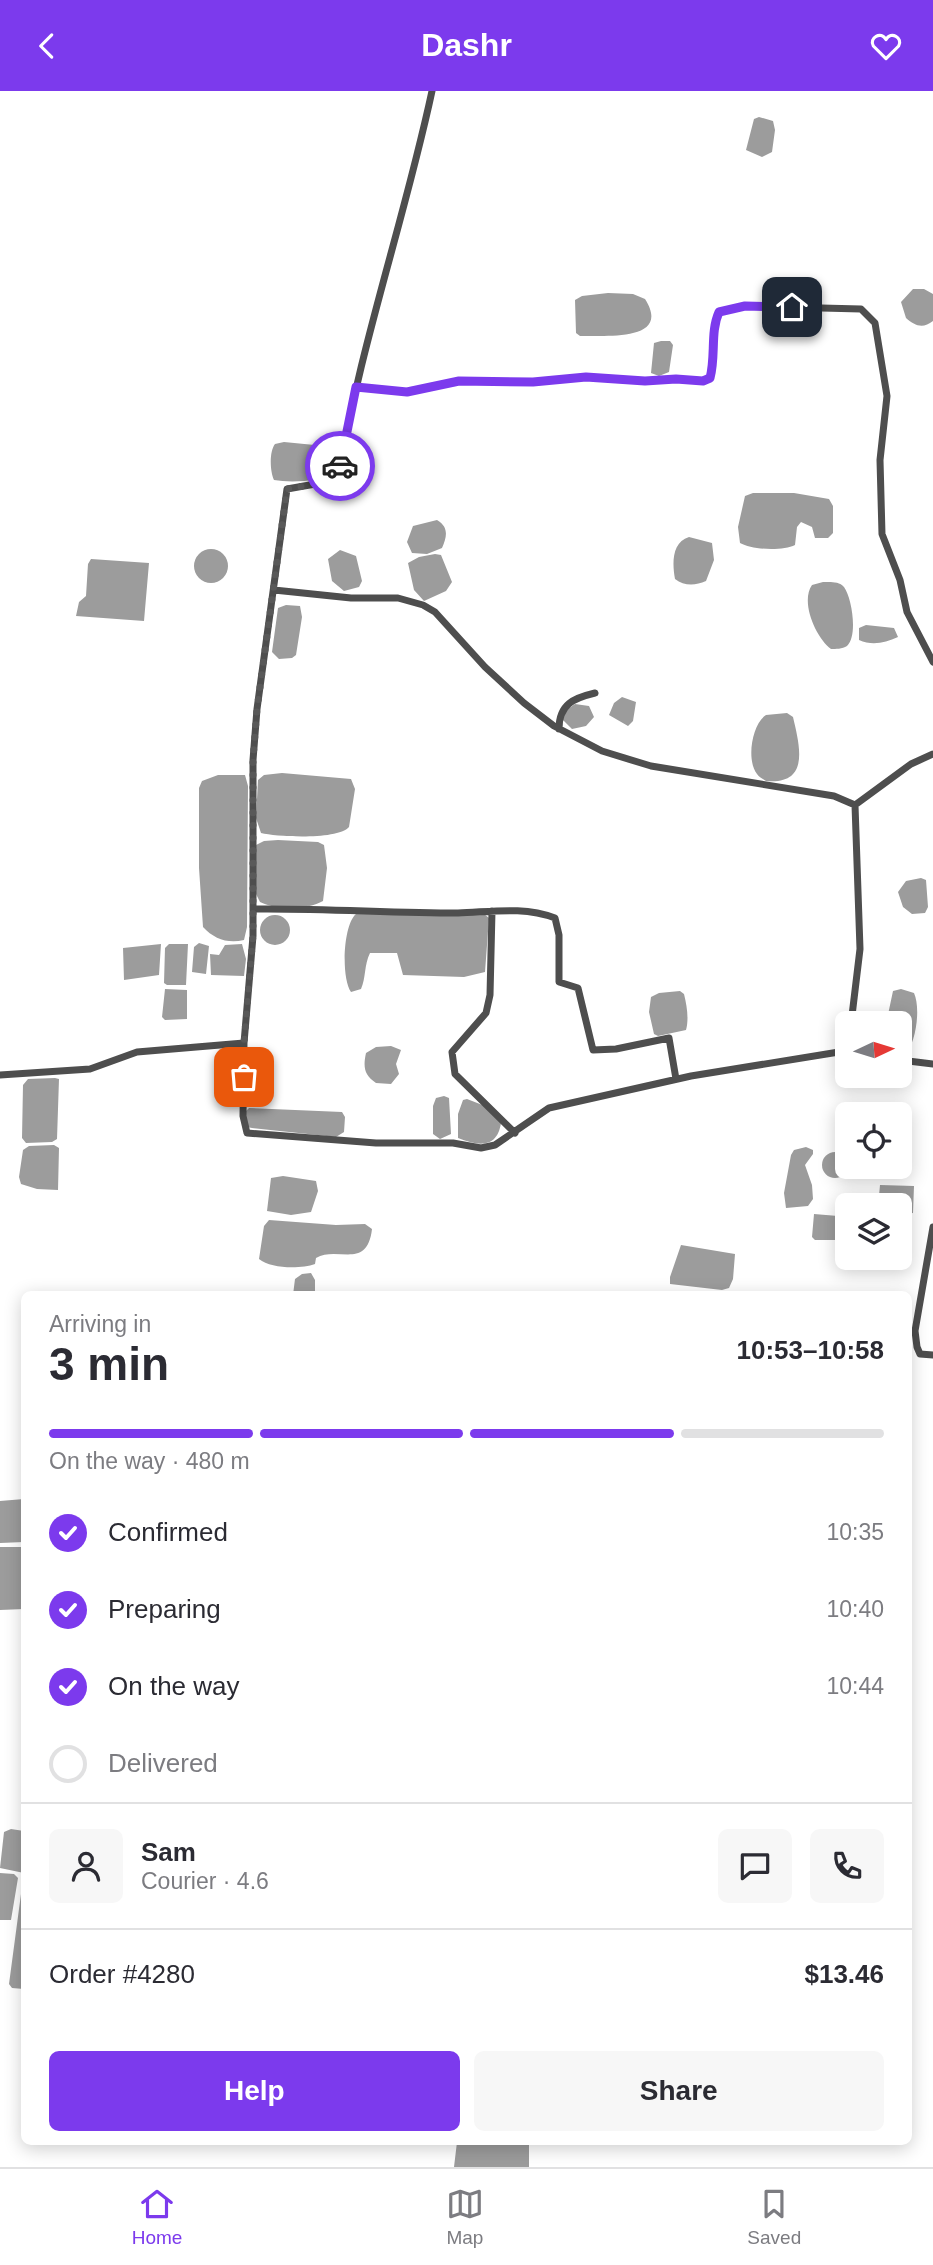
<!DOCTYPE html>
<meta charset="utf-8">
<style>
body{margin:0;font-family:Arial,sans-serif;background:#f7f7f7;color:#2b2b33;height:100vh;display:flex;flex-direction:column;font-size:26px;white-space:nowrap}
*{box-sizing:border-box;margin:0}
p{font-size:23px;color:#7c7c81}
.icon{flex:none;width:38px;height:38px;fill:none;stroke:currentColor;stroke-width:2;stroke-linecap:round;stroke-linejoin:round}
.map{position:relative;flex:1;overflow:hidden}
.drawer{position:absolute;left:21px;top:1200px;width:891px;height:854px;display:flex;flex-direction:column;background:#fff;border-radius:10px;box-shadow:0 4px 18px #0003}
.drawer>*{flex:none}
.needle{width:46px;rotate:86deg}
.buttons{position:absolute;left:835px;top:920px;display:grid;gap:14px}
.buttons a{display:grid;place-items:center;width:77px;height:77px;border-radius:10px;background:#fff;box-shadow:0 4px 18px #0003;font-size:35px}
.pin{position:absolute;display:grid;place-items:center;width:60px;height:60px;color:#fff;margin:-30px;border-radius:14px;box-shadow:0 4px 10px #0006}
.courier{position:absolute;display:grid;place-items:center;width:70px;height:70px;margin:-35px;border:5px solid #7c3aed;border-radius:50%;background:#fff;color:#222;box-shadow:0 2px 9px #0007}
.overview em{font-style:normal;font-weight:600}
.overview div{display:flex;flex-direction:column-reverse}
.overview{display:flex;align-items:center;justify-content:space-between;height:119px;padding:0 28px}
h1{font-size:46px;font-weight:600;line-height:52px}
.bar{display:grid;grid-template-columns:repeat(4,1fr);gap:10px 7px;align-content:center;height:84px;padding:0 28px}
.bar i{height:9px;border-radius:5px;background:#e1e1e2}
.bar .active{background:#7c3aed}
.bar p{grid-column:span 4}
.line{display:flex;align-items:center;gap:18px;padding:0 28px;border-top:2px solid #e1e1e2}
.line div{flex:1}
.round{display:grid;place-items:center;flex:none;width:74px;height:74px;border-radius:10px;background:#f7f7f7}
ol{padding:0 28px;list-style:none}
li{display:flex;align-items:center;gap:21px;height:77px}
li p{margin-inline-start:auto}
li .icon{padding:7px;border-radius:50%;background:#7c3aed;color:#fff;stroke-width:4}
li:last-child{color:#7c7c81}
li i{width:38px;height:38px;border:4px solid #e1e1e2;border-radius:50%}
.action{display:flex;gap:14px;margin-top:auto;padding:14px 28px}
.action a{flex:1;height:80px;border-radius:10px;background:#7c3aed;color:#fff;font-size:28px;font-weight:600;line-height:80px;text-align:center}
.action a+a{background:#f7f7f7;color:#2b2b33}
header{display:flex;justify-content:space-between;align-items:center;height:91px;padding:0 28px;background:#7c3aed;color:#fff;font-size:32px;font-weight:600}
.tab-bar{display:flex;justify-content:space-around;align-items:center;height:98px;border-top:2px solid #e1e1e2;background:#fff;font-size:19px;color:#7c7c81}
.tab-bar a{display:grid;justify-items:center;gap:4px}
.tab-bar .active{color:#7c3aed}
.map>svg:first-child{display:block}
.water{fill:#9c9c9c}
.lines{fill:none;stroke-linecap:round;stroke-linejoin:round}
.street{stroke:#4e4e4e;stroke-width:7}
.done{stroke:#595959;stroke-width:7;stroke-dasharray:0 12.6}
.route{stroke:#7c3aed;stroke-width:9}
</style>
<header><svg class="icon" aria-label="back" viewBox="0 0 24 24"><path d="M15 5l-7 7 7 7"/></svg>Dashr<svg class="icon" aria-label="heart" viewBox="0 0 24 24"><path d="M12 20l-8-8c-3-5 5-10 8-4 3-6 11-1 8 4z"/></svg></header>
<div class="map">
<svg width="933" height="2076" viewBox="0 0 933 2076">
<rect width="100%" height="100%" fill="#fff"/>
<!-- water -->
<path class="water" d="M759,26L773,30L775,39L772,61L762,66L746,59L754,28Z
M913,198H924L933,203V230C923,238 915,235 906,227L901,211Z
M608,202L633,203L645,208C673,252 601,244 580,245L576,242L575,209L582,205Z
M661,250H670L673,254L669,281L659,285L651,282L654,252Z
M284,351L335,356L338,372L336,380C321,391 291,392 274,389C270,380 269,361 275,353Z
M753,402H794L829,408L833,415V442L828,447H815L812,436L801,431L797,436L795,454C783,460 752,459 740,452L738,436L745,405Z
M437,429C449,436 447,446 442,457L427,463L412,462L407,451L413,435Z
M689,446L712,452L714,469L706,490C695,495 684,495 675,488C672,472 672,451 689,446Z
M194 475a17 17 0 1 1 34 0a17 17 0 1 1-34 0Z
M340,459L356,465L362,490L359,496L344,500L332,490L328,468Z
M435,463L441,464L452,491L446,500L424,510L414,499L408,472L419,466Z
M91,468L149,472L144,530L76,525L79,511L86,505L88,473Z
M823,491C830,491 839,490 844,496C852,507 858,545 847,555C842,558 836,558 831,558C816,547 800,511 812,494Z
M286,514L300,515L302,526L296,564L292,567L279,568L272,561L278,517Z
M866,534L894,537L898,546C885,552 872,555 859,549V537Z
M622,606L636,611L633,630L628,635L609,624L614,612Z
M575,613L589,615L594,626L586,635L572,638L563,629L565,620Z
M787,622L793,626C800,656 810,694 766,690C763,688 759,686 757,683C746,669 752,633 766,624Z
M282,682L351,688L355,698L349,736C338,749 278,746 261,742L256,727L258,689L264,684Z
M218,684H245L248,695L247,836L244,849C228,853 214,848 203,836L199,777V697L202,690Z
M278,749L318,751L324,754L327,777L323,810C308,819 275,819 260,811L256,803V754L264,750Z
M921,787L926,789L928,816L925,822L912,823L903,816L898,801L906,790Z
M356,823H484L489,827L485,881L464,886L403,884L397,862H370C364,874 366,887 361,898L351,901C341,887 343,834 356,823Z
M260 839a15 15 0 1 1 30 0a15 15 0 1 1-30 0Z
M199,852L209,855L206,883L192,881L194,856Z
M161,853L159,884L124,889L123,857Z
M188,853L186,894H167L164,892L165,857L169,853Z
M242,853L246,868L244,885L211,884L210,863L219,864L225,854Z
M165,898L187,899V928L165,929L162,926Z
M901,898L914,902C921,917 916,954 904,965H900V933H886L893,900Z
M680,900L684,903C687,915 689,928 686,939L658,945L654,943L649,921L651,906L659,902Z
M391,955L401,959L396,973L399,983L391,993L376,992C364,984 363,976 366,962L376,956Z
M55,987L59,988L57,1048L52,1051L26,1052L22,1047L23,994L28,988Z
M444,1005L449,1007L451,1043L440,1048L433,1043V1015L436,1007Z
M467,1008L485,1015L501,1032C497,1058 478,1055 458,1047V1023L463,1009Z
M249,1017L342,1021L345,1026L344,1041L336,1046L252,1037L247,1036L245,1021Z
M54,1054L59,1057L58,1099L37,1098L21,1093L19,1086L23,1059L29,1055Z
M806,1056L813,1059V1063L805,1074L812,1094L813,1108L808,1115L786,1117L784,1102L791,1064L794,1059Z
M822 1074a13 13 0 1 1 26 0a13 13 0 1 1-26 0Z
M283,1085L316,1090L318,1100L311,1121L291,1124L267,1120L271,1087Z
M880,1094L914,1095L913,1122L900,1124V1115H878Z
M814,1123L838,1125L842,1129L840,1149H815L812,1146Z
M269,1129L336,1134L365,1133L372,1138C367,1180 337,1154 316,1167L315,1173C301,1178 271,1178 259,1168L264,1135Z
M681,1154L735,1163L733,1188L729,1197L722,1199L670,1193V1186Z
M311,1182L315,1189V1204H293L295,1188L302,1183Z
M24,1408V1451L0,1452V1410Z
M0,1456H24V1518L0,1519Z
M11,1738L24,1740V1782L0,1777L4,1741Z
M0,1782L14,1783L18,1787L11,1829H0Z
M23,1788H24V1898L12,1897L9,1893Z
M457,2051H529V2076H454Z"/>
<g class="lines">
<!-- street -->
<path class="street" d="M356,296L407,301L459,290L533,291L586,286L645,290L676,288L703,290L710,287C716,265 710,241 719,221L745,215L861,218L875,232L887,305L880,369L882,443L900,489L907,521L933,571
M274,499L351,507H398L423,514L435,521L485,576L524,612L554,635L602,660L651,675L834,705L855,714L860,858L851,933
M559,638C559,613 574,607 595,602
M855,714L911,673L933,663
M253,818C321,817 390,822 458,822C491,821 523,815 555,827L559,844V891L578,897L593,959L616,958L669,947L676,988
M492,820L490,904L486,922L452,961L455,983L515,1042
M244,952L243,1025L247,1042L376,1052H453L481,1057L495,1054L549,1017L691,985L845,960L847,957
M900,969L933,973
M0,984L90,978L137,961L244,952L253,845V669L257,618L287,398L338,389C359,257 404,131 432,0
M933,1136L915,1240L917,1256L920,1263L933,1264"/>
</g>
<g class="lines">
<!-- done -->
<path class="done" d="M244,986V952L253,845V669L257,618L287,398L338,389L340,375"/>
<!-- route -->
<path class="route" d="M340,375L356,296L407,301L459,290L533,291L586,286L645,290L676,288L703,290L710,287C716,265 710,241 719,221L745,215L792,216"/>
</g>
</svg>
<div class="buttons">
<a><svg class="needle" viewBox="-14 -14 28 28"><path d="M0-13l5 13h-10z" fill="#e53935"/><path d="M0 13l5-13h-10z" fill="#7c7c81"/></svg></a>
<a><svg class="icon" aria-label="locate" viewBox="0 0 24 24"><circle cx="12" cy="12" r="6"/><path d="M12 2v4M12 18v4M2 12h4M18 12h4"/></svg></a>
<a><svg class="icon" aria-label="layers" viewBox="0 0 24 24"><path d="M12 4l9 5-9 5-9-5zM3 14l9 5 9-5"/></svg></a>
</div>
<div class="pin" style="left:244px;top:986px;background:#ea580c"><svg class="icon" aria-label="bag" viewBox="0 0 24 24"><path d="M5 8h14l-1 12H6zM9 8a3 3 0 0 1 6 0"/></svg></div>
<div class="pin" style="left:792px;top:216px;background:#1f2937"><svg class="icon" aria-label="home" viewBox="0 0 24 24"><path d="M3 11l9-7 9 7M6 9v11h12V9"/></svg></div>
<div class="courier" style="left:340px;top:375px"><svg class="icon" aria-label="car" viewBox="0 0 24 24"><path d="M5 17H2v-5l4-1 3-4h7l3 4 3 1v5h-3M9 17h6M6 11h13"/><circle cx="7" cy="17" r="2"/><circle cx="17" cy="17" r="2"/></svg></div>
<section class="drawer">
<div class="overview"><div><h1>3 min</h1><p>Arriving in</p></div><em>10:53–10:58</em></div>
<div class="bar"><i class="active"></i><i class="active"></i><i class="active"></i><i></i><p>On the way · 480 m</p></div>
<ol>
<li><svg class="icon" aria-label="check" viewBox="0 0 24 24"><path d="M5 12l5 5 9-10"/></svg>Confirmed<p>10:35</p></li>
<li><svg class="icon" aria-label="check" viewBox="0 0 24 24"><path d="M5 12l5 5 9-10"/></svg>Preparing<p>10:40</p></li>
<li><svg class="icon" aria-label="check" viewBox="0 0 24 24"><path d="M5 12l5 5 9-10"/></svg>On the way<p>10:44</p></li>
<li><i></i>Delivered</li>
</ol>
<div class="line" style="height:126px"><a class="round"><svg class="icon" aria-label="person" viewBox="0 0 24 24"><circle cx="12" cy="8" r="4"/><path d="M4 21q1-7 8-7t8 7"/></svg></a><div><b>Sam</b><p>Courier · 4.6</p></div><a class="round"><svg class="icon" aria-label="chat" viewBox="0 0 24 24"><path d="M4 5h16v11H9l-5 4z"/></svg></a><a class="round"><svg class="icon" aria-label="phone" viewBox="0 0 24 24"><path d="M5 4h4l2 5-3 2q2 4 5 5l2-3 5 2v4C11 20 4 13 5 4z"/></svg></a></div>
<div class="line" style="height:91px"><div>Order #4280</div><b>$13.46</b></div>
<div class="action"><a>Help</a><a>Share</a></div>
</section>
</div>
<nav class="tab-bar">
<a class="active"><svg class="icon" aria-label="home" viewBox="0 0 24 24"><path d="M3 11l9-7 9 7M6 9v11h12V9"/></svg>Home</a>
<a><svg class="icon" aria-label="map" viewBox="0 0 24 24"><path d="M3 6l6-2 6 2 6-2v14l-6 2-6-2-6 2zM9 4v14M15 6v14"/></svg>Map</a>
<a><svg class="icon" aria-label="saved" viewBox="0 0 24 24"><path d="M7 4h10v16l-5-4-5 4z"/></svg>Saved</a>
</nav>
